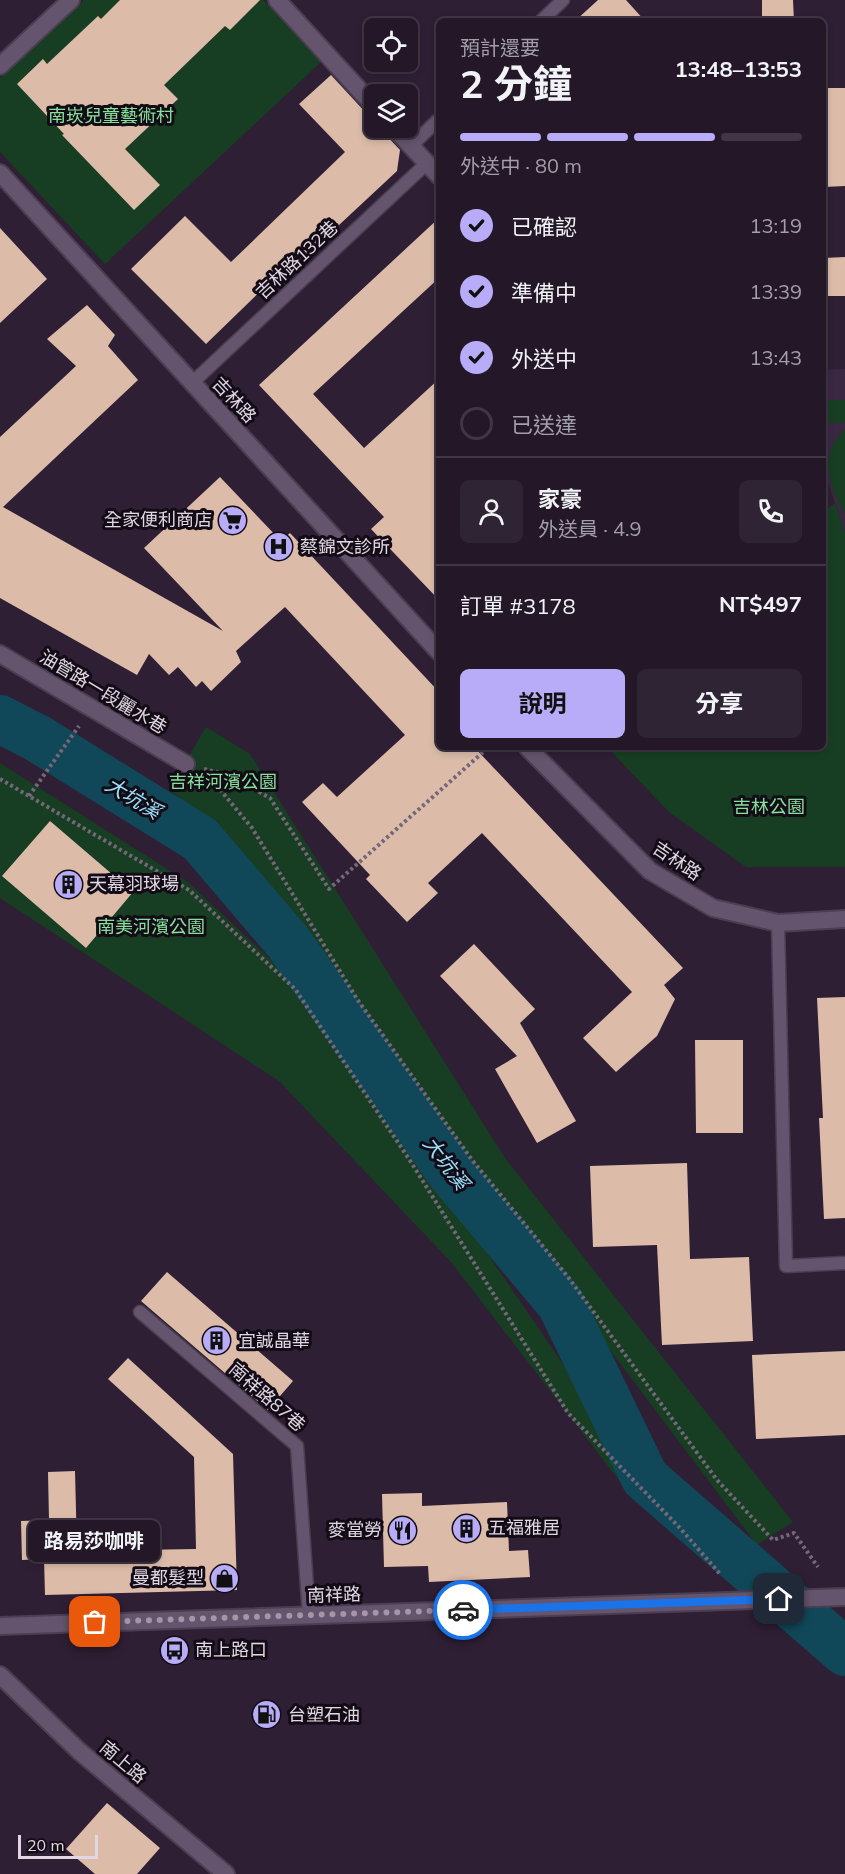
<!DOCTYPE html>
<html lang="zh-TW">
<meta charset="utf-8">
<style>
body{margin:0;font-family:Mulish,"Noto Sans TC",sans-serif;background:#2f2434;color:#f1f3f6;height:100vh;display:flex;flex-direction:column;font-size:22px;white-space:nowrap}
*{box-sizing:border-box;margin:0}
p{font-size:20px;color:#a39fa8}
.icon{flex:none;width:33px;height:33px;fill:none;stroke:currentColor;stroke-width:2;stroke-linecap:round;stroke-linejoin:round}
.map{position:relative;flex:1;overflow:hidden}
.panel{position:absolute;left:436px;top:18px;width:390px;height:732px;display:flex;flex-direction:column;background:#231728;border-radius:9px;box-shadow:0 3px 9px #0003,0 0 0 2px #403645}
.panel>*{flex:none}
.buttons{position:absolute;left:364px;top:18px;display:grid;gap:12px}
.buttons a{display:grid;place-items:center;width:54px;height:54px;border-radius:9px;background:#231728;box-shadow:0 3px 9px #0003,0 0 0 2px #403645;font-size:30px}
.scale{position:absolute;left:18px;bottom:15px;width:80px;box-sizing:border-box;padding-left:6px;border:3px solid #e0d6e4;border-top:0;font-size:16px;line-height:21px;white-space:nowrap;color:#e0d6e4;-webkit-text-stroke:4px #130c16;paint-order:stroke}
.pin{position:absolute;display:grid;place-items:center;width:51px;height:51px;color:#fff;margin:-26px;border-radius:12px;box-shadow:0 3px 9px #0006}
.courier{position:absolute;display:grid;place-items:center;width:60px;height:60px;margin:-30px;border:4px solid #1a73e8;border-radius:50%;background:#fff;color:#222;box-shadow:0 2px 8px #0007}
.bubble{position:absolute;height:42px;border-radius:9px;background:#231728;box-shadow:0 3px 9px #0003,0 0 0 2px #403645;font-size:20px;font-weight:700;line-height:42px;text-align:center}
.headline em{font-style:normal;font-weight:700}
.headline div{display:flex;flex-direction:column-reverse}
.headline{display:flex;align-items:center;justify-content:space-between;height:102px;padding:0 24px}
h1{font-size:39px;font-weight:700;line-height:45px}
.bar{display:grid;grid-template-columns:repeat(4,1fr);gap:9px 6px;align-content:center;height:72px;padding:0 24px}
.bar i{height:8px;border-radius:4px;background:#403645}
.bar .on{background:#b8abf7}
.bar p{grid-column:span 4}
.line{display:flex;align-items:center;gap:15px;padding:0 24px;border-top:2px solid #403645}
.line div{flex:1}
.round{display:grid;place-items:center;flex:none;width:63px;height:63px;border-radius:9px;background:#2f2434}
ol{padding:0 24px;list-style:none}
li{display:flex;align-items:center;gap:18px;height:66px}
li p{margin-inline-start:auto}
li .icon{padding:6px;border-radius:50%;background:#b8abf7;color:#111;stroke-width:4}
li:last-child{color:#a39fa8}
li i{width:33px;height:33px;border:3px solid #403645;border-radius:50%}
.button{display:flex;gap:12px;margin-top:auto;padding:12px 24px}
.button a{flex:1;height:69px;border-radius:9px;background:#b8abf7;color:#111;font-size:24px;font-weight:700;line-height:69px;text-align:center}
.button a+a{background:#2f2434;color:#f1f3f6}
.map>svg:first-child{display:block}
.built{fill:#3a2842}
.green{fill:#173e22}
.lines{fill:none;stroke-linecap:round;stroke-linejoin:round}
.river{stroke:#114859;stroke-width:48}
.building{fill:#dcbca9}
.service-casing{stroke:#4b3e50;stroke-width:15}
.minor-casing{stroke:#4b3e50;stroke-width:20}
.tertiary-casing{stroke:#4b3e50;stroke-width:20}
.path{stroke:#746779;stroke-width:4;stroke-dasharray:3 3;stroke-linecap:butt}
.service{stroke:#65546d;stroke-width:12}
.minor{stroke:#65546d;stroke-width:16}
.tertiary{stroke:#65546d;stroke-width:16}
.done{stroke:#a296a7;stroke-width:6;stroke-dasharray:0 10.8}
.route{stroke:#1a73e8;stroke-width:8}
.labels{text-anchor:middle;stroke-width:6;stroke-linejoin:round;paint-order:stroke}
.park-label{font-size:18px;fill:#86e29b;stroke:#130c16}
.street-label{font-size:18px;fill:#e0d6e4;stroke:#130c16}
.poi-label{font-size:18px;fill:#e0d6e4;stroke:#130c16;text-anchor:start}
.water-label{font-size:20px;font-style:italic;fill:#99e0fb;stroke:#130c16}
</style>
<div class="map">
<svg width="845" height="1874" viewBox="0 0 845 1874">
<rect width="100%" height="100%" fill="#2f1f35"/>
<!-- built -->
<path class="built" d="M845,369V532L824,471V370Z"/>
<!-- green -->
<path class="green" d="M84,0H263L321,62L105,264L0,152V78Z
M845,400V423H824V401Z
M845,429V514C833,494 822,468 833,444C836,439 841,433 845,429Z
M835,503L845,532V867H746L669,812L607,747H824V511Z
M206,727L250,754L505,1158L793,1522L757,1545L570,1297L224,831L169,790Z
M0,763L189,883L299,986L450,1199L637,1472L621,1483L451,1262L279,1081L0,898Z"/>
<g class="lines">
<!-- river -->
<path class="river" d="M0,719L37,738L200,839L288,942L451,1173L561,1304L645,1478L845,1652"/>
</g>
<!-- building -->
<path class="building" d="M120,0H260L230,30L225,26L164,85L178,99L125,149L160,185L134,210L62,135L64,134L17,84L43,59L47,64L98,16L101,19Z
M598,0H626L645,21H575Z
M762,0H793L794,21H762Z
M331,75L367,114L375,120V128H383L386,135L400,150L397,171L280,280L276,276L206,344L131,269L185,216L231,262L345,152L299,104Z
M824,88H845V186L824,187Z
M440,217V277L313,394L364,448L440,378V601L371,529L384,517L259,385Z
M0,228L47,279L0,323Z
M845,257V296H824V258Z
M87,305L115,335L108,346L138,380L3,507L223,631L144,548L220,477L281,541L290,533L440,693V747H474L683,968L664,985L675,999L657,1036L616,1072L583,1038L632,992L482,833L428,883L438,893L407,922L366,879L370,875L302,802L323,783L337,797L405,735L285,607L236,651L241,662L211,691L202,681L196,687L178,667L169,675L149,654L137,675L0,598V437L76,366L47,339Z
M50,821L133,892L86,948L2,876Z
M474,944L535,1009L520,1023L576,1121L537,1143L495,1069L517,1056L440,976Z
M845,997V1218L824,1219L819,1118H823L817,998Z
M695,1040H743V1133H696Z
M687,1163L690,1259L749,1257L753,1341L662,1345L657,1245L593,1247L590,1166Z
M167,1272L293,1381L268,1410L141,1301Z
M845,1351V1435L756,1439L752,1355Z
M128,1358L233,1454L237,1590L45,1595L44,1559L22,1560L21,1521L49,1520L48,1472L75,1471L77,1551L196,1549L194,1457L108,1379Z
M422,1493V1506L507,1502L509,1551L528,1550L530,1577L429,1582L428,1566L384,1567L382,1494Z
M107,1803L160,1848L137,1874H95L66,1849Z"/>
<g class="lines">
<defs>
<path id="service" d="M541,21L563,0
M411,146L440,118
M192,383L427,163
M778,923L786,1266L845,1263
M140,1312L297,1446L309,1615"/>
<path id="minor" d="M277,0L375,107
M0,66L71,0
M394,128L440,177
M0,173L440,653
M0,654L186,764
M527,747L650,871L713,908L778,923L845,919
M0,1626L845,1597"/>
<path id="tertiary" d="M0,1675L79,1751L226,1874"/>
</defs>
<!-- service casing -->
<use href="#service" class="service-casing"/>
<!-- minor casing -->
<use href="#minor" class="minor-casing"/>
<!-- tertiary casing -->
<use href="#tertiary" class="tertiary-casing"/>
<!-- path -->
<path class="path" d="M204,769L229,775L270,798L329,889L489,747
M201,775L217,786L252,828L357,999L472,1160L568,1277L717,1480L773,1540L794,1533L818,1567
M0,779L189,890L295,989L409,1159L568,1413L680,1528L720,1574
M29,796L79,726"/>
<!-- service -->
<use href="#service" class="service"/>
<!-- minor -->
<use href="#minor" class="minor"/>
<!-- tertiary -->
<use href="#tertiary" class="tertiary"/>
</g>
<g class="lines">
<!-- done -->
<path class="done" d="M95,1622L463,1610"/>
<!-- route -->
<path class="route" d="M463,1610L779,1599"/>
</g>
<!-- icons -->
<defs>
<symbol id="supermarket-disc" viewBox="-11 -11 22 22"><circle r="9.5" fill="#b8abf7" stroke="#130c16"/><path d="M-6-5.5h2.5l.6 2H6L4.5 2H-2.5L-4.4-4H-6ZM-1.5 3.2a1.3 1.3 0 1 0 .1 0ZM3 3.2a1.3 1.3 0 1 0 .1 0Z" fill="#111"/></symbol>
<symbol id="hospital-disc" viewBox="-11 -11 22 22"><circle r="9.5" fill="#b8abf7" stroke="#130c16"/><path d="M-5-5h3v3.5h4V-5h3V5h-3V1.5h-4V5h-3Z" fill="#111"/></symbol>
<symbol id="building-disc" viewBox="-11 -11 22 22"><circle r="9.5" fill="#b8abf7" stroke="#130c16"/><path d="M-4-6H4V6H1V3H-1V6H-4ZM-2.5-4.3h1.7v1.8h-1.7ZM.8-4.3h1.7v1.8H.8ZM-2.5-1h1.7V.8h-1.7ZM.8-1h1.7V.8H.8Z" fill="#111"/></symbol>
<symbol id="restaurant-disc" viewBox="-11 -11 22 22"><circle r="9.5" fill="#b8abf7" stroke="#130c16"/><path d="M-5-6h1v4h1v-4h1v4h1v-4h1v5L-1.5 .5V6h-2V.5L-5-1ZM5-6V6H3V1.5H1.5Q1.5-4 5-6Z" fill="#111"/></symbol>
<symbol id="shop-disc" viewBox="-11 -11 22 22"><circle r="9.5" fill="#b8abf7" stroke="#130c16"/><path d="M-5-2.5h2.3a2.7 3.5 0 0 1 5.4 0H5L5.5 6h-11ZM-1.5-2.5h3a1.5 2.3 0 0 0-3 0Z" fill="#111"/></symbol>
<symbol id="bus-disc" viewBox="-11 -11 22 22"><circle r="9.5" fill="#b8abf7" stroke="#130c16"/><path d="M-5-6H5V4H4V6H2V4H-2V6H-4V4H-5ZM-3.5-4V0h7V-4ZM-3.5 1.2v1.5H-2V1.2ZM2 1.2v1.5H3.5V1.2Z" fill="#111"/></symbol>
<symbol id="fuel-disc" viewBox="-11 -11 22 22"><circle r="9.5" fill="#b8abf7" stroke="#130c16"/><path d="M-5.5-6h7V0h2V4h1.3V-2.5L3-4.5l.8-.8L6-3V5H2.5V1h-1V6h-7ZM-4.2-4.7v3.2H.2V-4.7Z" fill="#111"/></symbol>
</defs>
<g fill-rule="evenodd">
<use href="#supermarket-disc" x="216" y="504" width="33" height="33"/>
<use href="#hospital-disc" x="262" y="530" width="33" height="33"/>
<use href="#building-disc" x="52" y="868" width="33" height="33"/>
<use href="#building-disc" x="200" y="1324" width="33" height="33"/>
<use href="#building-disc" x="450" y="1512" width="33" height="33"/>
<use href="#restaurant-disc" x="386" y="1514" width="33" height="33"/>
<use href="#shop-disc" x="208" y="1562" width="33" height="33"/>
<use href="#bus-disc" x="158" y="1634" width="33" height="33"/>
<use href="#fuel-disc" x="250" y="1698" width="33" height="33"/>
</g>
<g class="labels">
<!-- park labels -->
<g class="park-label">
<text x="111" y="122">南崁兒童藝術村</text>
<text x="223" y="788">吉祥河濱公園</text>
<text x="769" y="813">吉林公園</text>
<text x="151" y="933">南美河濱公園</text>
</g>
<!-- street labels -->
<g class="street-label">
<text transform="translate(297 260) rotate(-43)" y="6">吉林路132巷</text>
<text transform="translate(234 400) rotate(47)" y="6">吉林路</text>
<text transform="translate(103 692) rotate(31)" y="6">油管路一段麗水巷</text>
<text transform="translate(677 861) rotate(34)" y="6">吉林路</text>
<text transform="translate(267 1397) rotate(41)" y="6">南祥路87巷</text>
<text transform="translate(334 1595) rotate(-2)" y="6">南祥路</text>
<text transform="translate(123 1762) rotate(40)" y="6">南上路</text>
</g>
<!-- poi labels -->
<g class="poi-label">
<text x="212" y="526" text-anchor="end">全家便利商店</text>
<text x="300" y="553">蔡錦文診所</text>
<text x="89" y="890">天幕羽球場</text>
<text x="238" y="1347">宜誠晶華</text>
<text x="488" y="1534">五福雅居</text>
<text x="382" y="1536" text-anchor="end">麥當勞</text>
<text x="204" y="1584" text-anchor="end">曼都髮型</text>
<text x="195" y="1656">南上路口</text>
<text x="288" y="1721">台塑石油</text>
</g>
<!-- water labels -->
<g class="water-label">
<text transform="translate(133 798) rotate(31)" y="7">大坑溪</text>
<text transform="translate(446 1163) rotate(53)" y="7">大坑溪</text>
</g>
</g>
</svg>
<div class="buttons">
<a><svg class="icon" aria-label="locate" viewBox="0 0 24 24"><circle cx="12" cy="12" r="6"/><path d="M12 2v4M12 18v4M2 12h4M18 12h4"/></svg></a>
<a><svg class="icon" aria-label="layers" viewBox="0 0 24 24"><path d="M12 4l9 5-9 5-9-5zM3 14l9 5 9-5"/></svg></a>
</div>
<div class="scale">20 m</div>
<div class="pin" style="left:95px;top:1622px;background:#ea580c"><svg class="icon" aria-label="bag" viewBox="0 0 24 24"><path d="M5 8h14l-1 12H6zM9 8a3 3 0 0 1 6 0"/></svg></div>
<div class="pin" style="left:779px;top:1599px;background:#1f2937"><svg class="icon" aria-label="home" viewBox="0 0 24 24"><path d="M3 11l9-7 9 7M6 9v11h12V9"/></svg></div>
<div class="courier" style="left:463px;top:1610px"><svg class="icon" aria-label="car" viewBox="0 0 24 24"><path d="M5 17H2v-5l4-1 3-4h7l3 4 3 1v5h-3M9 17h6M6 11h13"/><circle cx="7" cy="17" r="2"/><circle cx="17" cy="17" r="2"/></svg></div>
<div class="bubble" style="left:28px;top:1520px;width:132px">路易莎咖啡</div>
<section class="panel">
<div class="headline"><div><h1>2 分鐘</h1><p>預計還要</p></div><em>13:48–13:53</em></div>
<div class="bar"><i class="on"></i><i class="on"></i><i class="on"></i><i></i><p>外送中 · 80 m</p></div>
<ol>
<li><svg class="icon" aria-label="check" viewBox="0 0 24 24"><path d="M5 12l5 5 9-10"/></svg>已確認<p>13:19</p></li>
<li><svg class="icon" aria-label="check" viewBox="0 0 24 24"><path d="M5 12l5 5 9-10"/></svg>準備中<p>13:39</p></li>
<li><svg class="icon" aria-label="check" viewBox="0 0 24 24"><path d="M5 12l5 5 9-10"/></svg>外送中<p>13:43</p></li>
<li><i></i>已送達</li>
</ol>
<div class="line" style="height:108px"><a class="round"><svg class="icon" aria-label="person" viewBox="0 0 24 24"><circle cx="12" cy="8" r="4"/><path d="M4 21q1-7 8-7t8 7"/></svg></a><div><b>家豪</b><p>外送員 · 4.9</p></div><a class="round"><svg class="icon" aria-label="phone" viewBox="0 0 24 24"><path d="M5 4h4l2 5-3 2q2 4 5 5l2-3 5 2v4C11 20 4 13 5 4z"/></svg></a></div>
<div class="line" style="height:78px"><div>訂單 #3178</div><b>NT$497</b></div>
<div class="button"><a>說明</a><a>分享</a></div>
</section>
</div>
